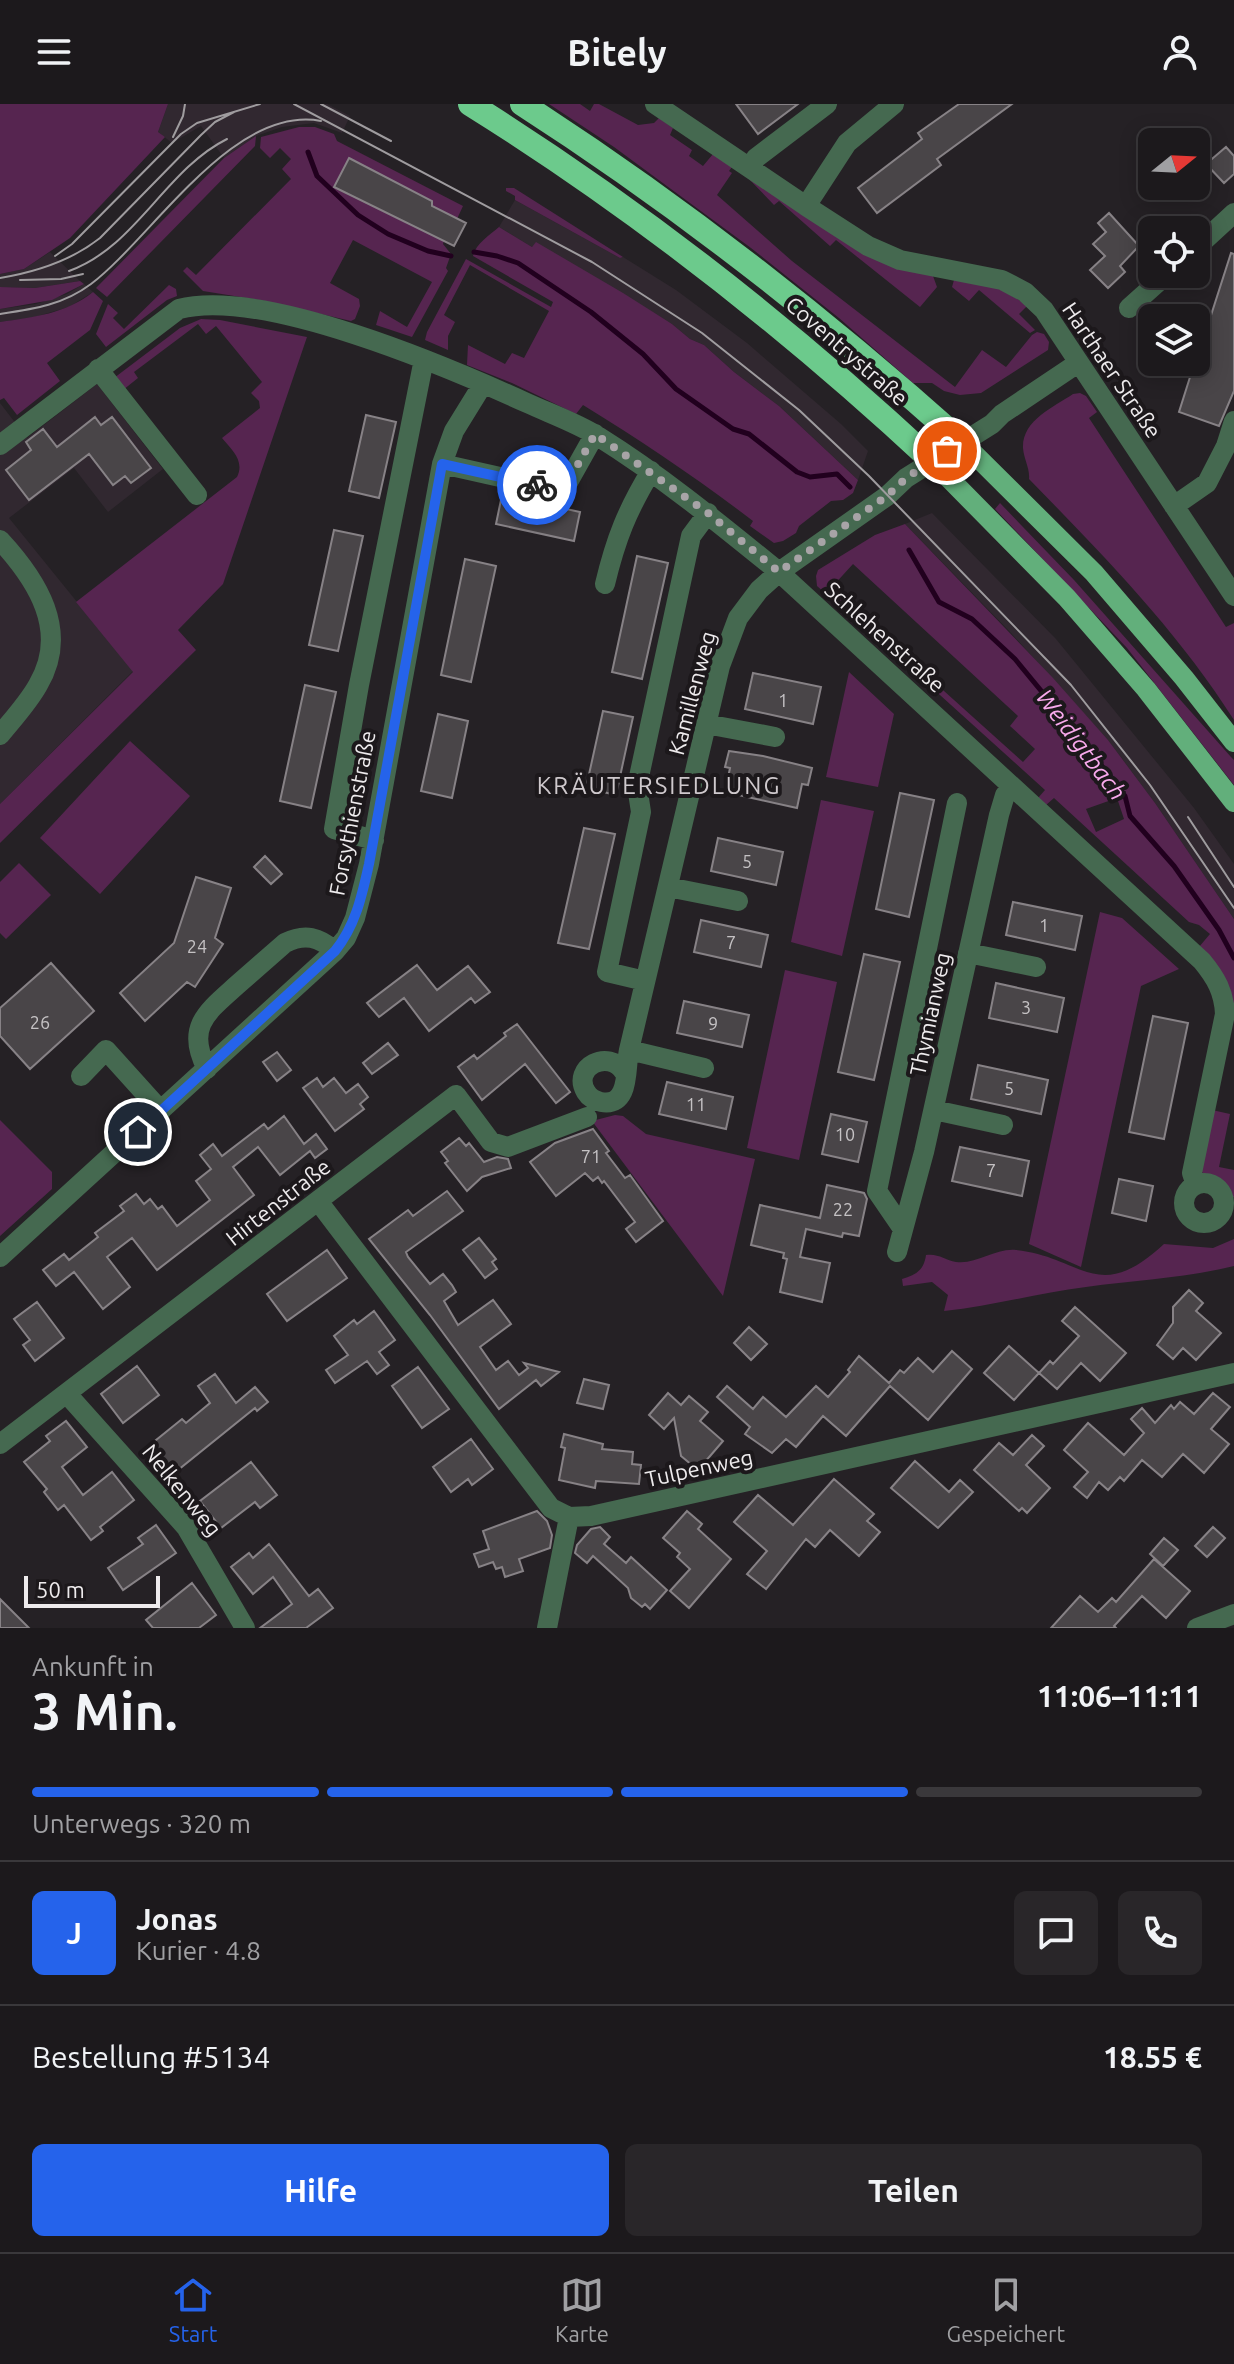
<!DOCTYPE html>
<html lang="de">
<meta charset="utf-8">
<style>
body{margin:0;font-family:Ubuntu,sans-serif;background:#292629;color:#f1f3f6;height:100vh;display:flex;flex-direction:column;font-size:30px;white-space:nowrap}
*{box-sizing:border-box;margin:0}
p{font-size:26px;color:#a0a0a3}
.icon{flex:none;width:44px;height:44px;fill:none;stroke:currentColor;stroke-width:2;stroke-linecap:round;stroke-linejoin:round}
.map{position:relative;height:1524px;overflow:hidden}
.drawer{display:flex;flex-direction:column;background:#1c191c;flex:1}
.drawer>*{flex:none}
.needle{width:52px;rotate:72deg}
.fabs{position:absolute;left:1138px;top:24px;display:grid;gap:16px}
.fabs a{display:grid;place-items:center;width:72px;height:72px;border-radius:12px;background:#1c191c;box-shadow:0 4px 20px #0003,0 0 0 2px #3a383b;font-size:40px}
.scale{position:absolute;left:24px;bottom:20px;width:136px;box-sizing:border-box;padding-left:8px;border:4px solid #eeebed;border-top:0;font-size:22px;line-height:28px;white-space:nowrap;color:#eeebed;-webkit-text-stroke:6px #1c181b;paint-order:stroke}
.pin{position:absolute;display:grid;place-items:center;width:68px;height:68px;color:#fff;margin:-34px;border:4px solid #fff;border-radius:50%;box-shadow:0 2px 8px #0007}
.courier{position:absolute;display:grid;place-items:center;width:80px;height:80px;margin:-40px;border:6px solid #2563eb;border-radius:50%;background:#fff;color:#222;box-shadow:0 2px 10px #0007}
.summary em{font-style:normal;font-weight:700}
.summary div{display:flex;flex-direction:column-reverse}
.summary{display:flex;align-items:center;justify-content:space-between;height:136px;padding:0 32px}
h1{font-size:52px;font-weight:700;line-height:60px}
.bar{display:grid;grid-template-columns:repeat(4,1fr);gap:12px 8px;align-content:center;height:96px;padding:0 32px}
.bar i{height:10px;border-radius:6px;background:#3a383b}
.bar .current{background:#2563eb}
.bar p{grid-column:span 4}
.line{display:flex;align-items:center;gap:20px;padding:0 32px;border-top:2px solid #3a383b}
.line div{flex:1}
.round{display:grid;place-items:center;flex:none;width:84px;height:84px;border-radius:12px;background:#292629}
.primary-button{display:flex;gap:16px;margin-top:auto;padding:16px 32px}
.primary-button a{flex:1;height:92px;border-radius:12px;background:#2563eb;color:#fff;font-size:32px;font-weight:700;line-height:92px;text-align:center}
.primary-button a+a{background:#292629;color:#f1f3f6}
header{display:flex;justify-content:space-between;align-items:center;height:104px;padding:0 32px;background:#1c191c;font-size:36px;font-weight:700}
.dock{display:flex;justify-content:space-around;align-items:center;height:112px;border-top:2px solid #3a383b;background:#1c191c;font-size:22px;color:#a0a0a3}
.dock a{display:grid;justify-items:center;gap:4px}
.dock .current{color:#2563eb}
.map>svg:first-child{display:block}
.built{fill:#312830}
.green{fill:#562550;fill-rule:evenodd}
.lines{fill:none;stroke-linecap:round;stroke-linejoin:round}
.stream{stroke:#21001e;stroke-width:5}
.building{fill:#494548;stroke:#878286;stroke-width:2}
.minor{stroke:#456950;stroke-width:20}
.major{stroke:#62af7b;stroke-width:20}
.highway{stroke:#6cca8c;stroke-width:24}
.tram{stroke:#9f9c9f;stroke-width:2}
.done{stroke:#a8a4a7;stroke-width:8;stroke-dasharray:0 14.4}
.route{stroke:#2563eb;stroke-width:10}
.labels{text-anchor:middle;stroke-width:8;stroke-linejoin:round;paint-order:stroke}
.number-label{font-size:18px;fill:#c5c2c4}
.street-label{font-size:22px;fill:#eeebed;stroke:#1c181b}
.water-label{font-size:24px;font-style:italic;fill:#f8a9ec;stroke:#1c181b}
.neighbourhood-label{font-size:24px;letter-spacing:2px;fill:#cfc9cd;stroke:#1c181b}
</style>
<header><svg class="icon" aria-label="menu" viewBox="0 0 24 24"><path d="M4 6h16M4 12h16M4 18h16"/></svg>Bitely<svg class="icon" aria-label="person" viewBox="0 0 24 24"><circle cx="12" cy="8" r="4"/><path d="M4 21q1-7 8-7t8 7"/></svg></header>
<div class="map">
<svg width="1234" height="1524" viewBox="0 0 1234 1524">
<rect width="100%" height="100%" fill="#252125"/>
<!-- built -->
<path class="built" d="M168,0H327L350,12L342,29L314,19L282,23L256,32L224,54L201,22L172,39L158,28Z
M515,96L620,154L623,153L676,186L747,239L841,320L868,347L858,376L779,302L734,268L704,241L690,235L672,220L536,139L532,143L499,123Z
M50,148L80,177L35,184L0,183V170L24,165Z
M84,180L93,188L69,203L31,214L0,218V205L36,200L67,190Z
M97,280L163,365L108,408L74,364L9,414L133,567L0,700V299L27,334Z
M932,409L1056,535L1194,704L1234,760V815L1155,699L1108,636L1011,529L905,420Z"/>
<!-- green -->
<path class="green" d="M0,0H168L158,28L165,33L70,134L24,165L0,170Z
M549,0H580L590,7L594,0H599L638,21L654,19L659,14L673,24L670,31L692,46L689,52L703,62L713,50L732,63L729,67L732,69L717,91L792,157L955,283L982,246L1006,263L1032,231L1037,228L1044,230L1049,238L1048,246L981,289L960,291L944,287L932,279H913L839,214L751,144L614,43Z
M299,23H315L334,30L337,37L463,102L457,115L432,102L431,97L335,83L444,137L443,140L451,150L446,164L448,167L412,233L376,221L380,207L407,223L432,178L353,136L330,179L359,195L360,202L355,215L351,217L265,197L203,187L183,167L187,163L196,171L291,75L282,65L291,55L280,44L270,54L260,44L261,33Z
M256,32L255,42L107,193L96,184L224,54Z
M749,75L933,172L937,183L920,203L836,136L830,142L779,97L774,101Z
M506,84H514L623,153L620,154L515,96V92L506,87Z
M499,123L532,143L536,138L623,189L672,220L690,235L704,241L734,268L779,302L858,376L853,389L843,396L831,397L799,422L796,429L783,437L774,439L750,422L753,417C698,375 642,337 583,301L576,310L512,279L467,261L468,241L505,260L512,249L524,254L549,207L470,161L444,211L455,218L448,232V246L425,236L427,228L466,155L551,203L553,198L473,152C476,139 490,131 499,123Z
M954,176L998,184L1028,201L1019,210L1035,226L1030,229L979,186L969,197L952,183Z
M80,177L84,180L52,196L0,205V183L35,184Z
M169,181L176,185L177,192L167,196L106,243L96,230L108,200L118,209L113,214L124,225Z
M93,188L103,197L90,226L47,259L60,277L17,311L4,294L0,296V218C34,213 65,210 93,188Z
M201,215L220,216L307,233L223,480L178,526L196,546L0,739V700L133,568L76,498L237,373C245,357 232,346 222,334L260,304L259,297L251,289L262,278L216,222L206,230L198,220L134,268L138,274L123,286L114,274L180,224Z
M1080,289L1086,292L1097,308L1089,314L1226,523L1234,519V616C1177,526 1103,451 1029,375C1030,364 1024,356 1023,344C1022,316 1054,303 1073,290Z
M1000,399L1074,476L1231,653L1234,656V681L1127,544L995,405Z
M905,420L1053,574L1108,636L1155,699L1234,815V906L1199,843L1210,830L1199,821L1189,818L1054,694L1046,701L1038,694L1045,686L930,582L934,578L1023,658L1035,645L1010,622L1018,612L853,460L832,483L920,564L916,568L828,487L825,489L817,482L816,472L818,466L875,431ZM1117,694L1124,715L1096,728L1086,705Z
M849,568L894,610L878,683L826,673Z
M130,637L190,692L100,790L40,734Z
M821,696L874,707L842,852L791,838Z
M19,759L51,791L6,835L0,829V778Z
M1100,808L1122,814L1179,865L1141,882L1081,1163L1029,1140Z
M785,866L837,878L799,1056L747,1044Z
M1212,1006L1230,1010L1219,1063L1234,1066V1093L1231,1094C1223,1075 1211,1079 1201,1067Z
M615,1011L623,1012L646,1030L755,1055L723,1192L592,1017Z
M0,1016L52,1068V1085L0,1132Z
M1234,1135V1162C1185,1174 1136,1176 1086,1183C1038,1189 992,1202 944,1207L948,1191L932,1178L903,1182L902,1175C916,1171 924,1166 926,1151C938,1149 945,1156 956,1158C976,1161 995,1144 1016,1146C1083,1153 1097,1202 1164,1140L1213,1144Z"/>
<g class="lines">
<!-- stream -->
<path class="stream" d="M308,48L317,72L358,111L388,130L428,147L451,152
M474,148L497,152L518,159L591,208L643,250L676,285L733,325L749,330L797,368L810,373L837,370L850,383
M909,446L939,498L972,515L1015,555L1080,634L1125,692L1130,712L1174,762L1219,826L1234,854"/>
</g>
<!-- building -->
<path class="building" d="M736,0H798L758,30Z
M959,0H1012L937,55L941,61L877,109L858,84L922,35L918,29Z
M1226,43L1234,52V70L1224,79L1206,60Z
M349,54L432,97V102L466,119L454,142L334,83Z
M1109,109L1139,142L1120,162L1125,168L1108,184L1090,166L1105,152L1093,140L1106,128L1098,119Z
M1231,149L1234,150V287L1219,322L1179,308L1191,270L1164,261V258H1196Z
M366,311L396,318L379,394L349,387Z
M95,313L101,321L112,313L151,364L131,379L125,372L113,381L89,350L29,396L6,366L31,346L26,338L43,325L57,343Z
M502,391L580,408L574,437L496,420Z
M334,426L363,432L338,547L309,541Z
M637,452L668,459L642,575L612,568Z
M465,455L496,462L471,578L441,571Z
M753,569L821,583L813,620L745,605Z
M305,581L336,588L311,704L280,697Z
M603,607L633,613L616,691L586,684Z
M438,610L468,617L452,694L421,687Z
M729,647L763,652L812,664L808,681L802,680L797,704L725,688L730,664L725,663Z
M900,689L934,696L909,813L876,805Z
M584,724L615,730L589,845L558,839Z
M718,734L783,748L776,781L711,767Z
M265,752L282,770L271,780L254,763Z
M196,773L231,784L215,834L223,840L195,883L187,878L145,917L120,889L174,839Z
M1013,798L1082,812L1075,846L1006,831Z
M701,816L768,831L761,863L694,848Z
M864,850L900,858L874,976L838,968Z
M51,859L94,907L30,965L0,932V904Z
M417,861L437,886L468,862L490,888L475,899L471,894L429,927L404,894L379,913L367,899Z
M996,879L1064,894L1057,928L989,914Z
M684,897L749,911L742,943L677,929Z
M1153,912L1188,919L1164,1035L1129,1028Z
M517,920L570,988L556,999L525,960L482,996L458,963L474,951L477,955L506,932L504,929Z
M388,939L398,951L372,970L363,959Z
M277,948L291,966L277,977L263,958Z
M978,961L1048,976L1041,1010L971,995Z
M317,974L323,983L334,974L346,989L358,980L368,993L360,1000L364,1005L335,1027L303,984Z
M667,978L733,993L726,1025L659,1010Z
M831,1010L867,1018L858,1058L822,1050Z
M284,1012L304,1040L316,1030L327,1045L315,1054L310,1047L280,1071L258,1043L233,1063L254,1091L157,1166L132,1134L107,1153L130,1183L103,1205L74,1168L56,1182L43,1166L64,1150L69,1156L98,1133L95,1129L124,1107L120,1102L136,1090L144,1100L150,1095L158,1105L162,1102L177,1122L210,1096L196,1077L211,1065L200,1051L213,1040L222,1052L264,1020L268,1025Z
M593,1025L609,1047L606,1049L625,1074L630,1071L663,1117L636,1138L626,1125L635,1118L604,1077L602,1079L598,1073L593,1077L585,1069L556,1092L530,1058L555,1039Z
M459,1034L466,1042L469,1039L484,1058L497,1053L508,1055L511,1064L482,1073L467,1087L445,1059L448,1057L441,1048Z
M960,1043L1029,1057L1022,1092L952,1077Z
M1119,1075L1153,1082L1146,1117L1112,1109Z
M827,1081L864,1089L867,1095L859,1132L843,1129L842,1133L806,1125L800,1153L830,1159L822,1198L780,1188L787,1155L783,1154L784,1149L751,1141L760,1101L820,1114Z
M447,1087L463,1107L406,1148L408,1153L430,1180L443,1170L452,1181L456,1188L444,1197L458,1221L493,1196L511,1220L480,1243L496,1266L508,1257L519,1271L528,1264L524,1259L559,1268L541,1282L536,1276L499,1305L430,1211L369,1135L408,1106L413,1112Z
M479,1134L496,1155L492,1158L497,1165L485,1174L463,1146Z
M327,1146L347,1174L287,1217L267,1190Z
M1189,1186L1203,1199L1196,1207L1221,1229L1196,1256L1183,1244L1173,1255L1157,1241L1173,1219V1203Z
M37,1198L64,1234L35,1257L23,1241L30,1236L14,1215Z
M1075,1203L1126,1249L1100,1277L1081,1259L1057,1285L1039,1269L1050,1257L1053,1260L1079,1232L1062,1217Z
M374,1207L395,1236L379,1248L389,1261L377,1270L367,1257L335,1279L326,1266L348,1251L334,1232L354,1216L357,1220Z
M749,1223L767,1240L751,1256L734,1239Z
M1009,1242L1039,1269L1014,1296L984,1269Z
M952,1247L972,1265L928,1316L890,1282L846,1332L823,1312L796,1343L786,1335L772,1349L745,1330L750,1323L717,1293L727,1282L753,1305L763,1293L786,1313L816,1282L828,1293L850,1268L848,1266L859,1252L889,1279L900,1266L904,1269L918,1254L933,1268Z
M137,1262L159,1291L123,1319L101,1290Z
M418,1263L449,1305L422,1324L392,1282Z
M215,1270L236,1299L255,1283L268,1298L257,1307L255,1304L173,1370L150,1341L182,1315L186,1319L210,1299L198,1282Z
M584,1275L609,1281L603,1305L577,1299Z
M668,1289L681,1301L689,1292L708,1308L700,1317L723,1337L698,1366L681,1352L674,1314L664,1325L649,1311Z
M1213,1289L1230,1303L1211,1325L1229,1340L1204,1369L1183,1350L1162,1373L1142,1356L1124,1377L1120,1373L1108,1386L1099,1378L1087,1394L1074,1383L1088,1368L1064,1346L1088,1319L1124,1351L1144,1329L1131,1315L1142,1304L1155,1319L1171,1301L1174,1305L1180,1298L1194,1310Z
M66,1317L87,1343L62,1363L83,1391L112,1368L134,1396L100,1423L103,1427L91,1436L64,1401L58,1406L44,1388L47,1385L24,1358L50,1337L46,1332Z
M564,1330L603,1340L602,1345L633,1348L632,1360L641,1361L639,1380L596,1377L595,1384L559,1376L565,1344L561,1343Z
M1032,1331L1044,1342L1026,1361L1050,1384L1027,1409L1022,1404L1019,1407L974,1366L999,1339L1013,1351Z
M471,1335L493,1365L472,1381L468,1375L451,1388L433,1363Z
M915,1357L949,1388L960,1376L973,1388L938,1424L891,1384Z
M251,1358L277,1391L260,1404L255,1398L221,1424L200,1397Z
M834,1375L874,1410L867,1417L880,1428L859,1452L830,1426L815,1443L806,1435L766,1485L747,1470L767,1447L734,1418L758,1391L793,1421Z
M537,1407L547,1417L552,1431L550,1444L519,1455L523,1467L505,1473L502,1463L496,1465L493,1458L479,1463L474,1450L489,1445L483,1427Z
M687,1407L702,1420L698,1425L731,1455L689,1504L670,1487L690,1465L677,1453L680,1449L663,1434Z
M156,1421L176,1449L123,1486L108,1464L143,1440L138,1434Z
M600,1423L610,1433L604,1440L626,1459L631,1453L667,1486L650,1505L645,1500L642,1503L631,1494L628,1484L593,1452L587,1459L575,1449L577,1441L591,1425Z
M1213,1423L1225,1434L1207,1453L1195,1442Z
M1164,1434L1178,1446L1163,1462L1150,1450Z
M269,1440L309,1492L318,1485L333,1504L306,1524H260L292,1500L273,1473L253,1490L231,1463L249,1449L253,1454Z
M1154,1455L1190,1487L1166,1514L1142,1492L1114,1522L1116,1524H1051L1080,1492L1098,1508L1112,1494L1116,1498Z
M192,1479L216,1511L199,1524H153L146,1516Z
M0,1495L29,1524H0Z"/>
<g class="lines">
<!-- minor -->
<path class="minor" d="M655,0L806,102L847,39L894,0
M750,64L756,54L827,0
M806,102L868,142L900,156L1002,176L1025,188L1044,206L1234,492
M1196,144L1234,109
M1129,204L1167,170
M98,265L197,391
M0,341L179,205C262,183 448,263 527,299C551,310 577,319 599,333C663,373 721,421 779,468L1202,857C1216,874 1224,888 1225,910L1192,1069L1196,1081
M442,360L563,387L595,330
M1174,402L1207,379L1226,342L1234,317
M0,436C37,476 70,527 38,581C28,599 13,615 0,631
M605,480C616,434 627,407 651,367
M706,620L775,633
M374,736L334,725L359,581L424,255
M668,783L738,797
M968,849L1036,863
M645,877L607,868L641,708L637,682L686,455L691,432L708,409
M629,946L704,964
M207,965C185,923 207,908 237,881C253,867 269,853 285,839C305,829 319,833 335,847
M624,968C609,944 571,963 586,988C589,993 595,997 601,998C631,1003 625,964 629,946L720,562L738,514L759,486L779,468L887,392L906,374L992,320L1002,310L1078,259
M81,972L106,946L161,1007
M934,1006L1003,1021
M1184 1099a20 20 0 1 1 40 0a20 20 0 1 1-40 0Z
M318,1097L551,1404L569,1413L591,1412L1234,1269
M903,1125L877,1087L957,699
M897,1148L924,1048L999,711L1005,691L1012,683
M0,1153L335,847L346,834L355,814L369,760L442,360L454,327L483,280
M67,1290L186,1423L245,1524
M0,1340L456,991L491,1038L508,1043L587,1013
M547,1524L569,1413
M1197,1524L1234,1510"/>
<!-- major -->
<path class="major" d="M962,338L1094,469L1184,574L1234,638
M932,357L1067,494L1146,585L1234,698"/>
<!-- highway -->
<path class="highway" d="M470,0C635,103 789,224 932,357
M522,0C679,101 823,214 962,338"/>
<!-- tram -->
<path class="tram" d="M294,0L592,158L702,229L799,306L869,372L1071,581L1150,681L1234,804
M321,0L391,37
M173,33L183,12L185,0
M55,152L72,140L181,30L197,19L260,0
M69,167C136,143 165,66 227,35
M0,174C36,168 71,157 100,134L201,31L215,18L234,8
M20,176L61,175L83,170
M0,210C34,205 63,201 91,180C152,134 233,0 321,17
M1188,713L1234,783"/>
</g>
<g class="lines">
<!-- done -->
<path class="done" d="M537,381L563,387L595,330L708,409L779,468L887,392L906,374L947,347"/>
<!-- route -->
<path class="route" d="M138,1028L335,847C356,821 362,791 369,760L442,360L537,381"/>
</g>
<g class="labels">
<!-- number labels -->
<g class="number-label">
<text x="783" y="603">1</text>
<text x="747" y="764">5</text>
<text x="1044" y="828">1</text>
<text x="731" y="845">7</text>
<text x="197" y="849">24</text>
<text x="1026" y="910">3</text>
<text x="40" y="925">26</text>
<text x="713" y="926">9</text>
<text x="1009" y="991">5</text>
<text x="696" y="1007">11</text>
<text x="845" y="1037">10</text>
<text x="591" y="1059">71</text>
<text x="991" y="1073">7</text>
<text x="843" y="1112">22</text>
</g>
<!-- street labels -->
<g class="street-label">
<text transform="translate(847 247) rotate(41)" y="8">Coventrystraße</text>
<text transform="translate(1112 266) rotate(56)" y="8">Harthaer Straße</text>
<text transform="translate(885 533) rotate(42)" y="8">Schlehenstraße</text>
<text transform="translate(692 589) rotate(-75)" y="8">Kamillenweg</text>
<text transform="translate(352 709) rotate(-79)" y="8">Forsythienstraße</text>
<text transform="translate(930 910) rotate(-78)" y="8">Thymianweg</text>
<text transform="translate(278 1098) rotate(-38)" y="8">Hirtenstraße</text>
<text transform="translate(699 1364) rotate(-12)" y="8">Tulpenweg</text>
<text transform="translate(182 1386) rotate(51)" y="8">Nelkenweg</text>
</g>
<!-- water labels -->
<g class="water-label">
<text transform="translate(1081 641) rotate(53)" y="8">Weidigtbach</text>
</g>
<!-- neighbourhood labels -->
<g class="neighbourhood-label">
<text x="659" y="690">KRÄUTERSIEDLUNG</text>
</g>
</g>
</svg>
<div class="fabs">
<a><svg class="needle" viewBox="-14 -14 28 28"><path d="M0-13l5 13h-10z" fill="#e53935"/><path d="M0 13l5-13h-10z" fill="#a0a0a3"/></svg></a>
<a><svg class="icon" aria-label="locate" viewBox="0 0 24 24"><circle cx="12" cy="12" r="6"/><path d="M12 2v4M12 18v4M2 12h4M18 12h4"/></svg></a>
<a><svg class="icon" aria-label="layers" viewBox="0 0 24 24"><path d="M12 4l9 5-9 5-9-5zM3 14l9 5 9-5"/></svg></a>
</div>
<div class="scale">50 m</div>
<div class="pin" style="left:947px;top:347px;background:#ea580c"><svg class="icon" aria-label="bag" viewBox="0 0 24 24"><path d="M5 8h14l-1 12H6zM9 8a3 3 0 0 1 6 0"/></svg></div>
<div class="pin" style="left:138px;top:1028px;background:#1f2937"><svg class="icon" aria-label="home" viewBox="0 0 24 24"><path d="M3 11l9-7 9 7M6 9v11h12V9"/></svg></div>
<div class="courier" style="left:537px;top:381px"><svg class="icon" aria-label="bike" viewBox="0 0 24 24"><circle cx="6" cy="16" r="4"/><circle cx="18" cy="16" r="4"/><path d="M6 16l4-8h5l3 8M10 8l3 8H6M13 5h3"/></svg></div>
</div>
<section class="drawer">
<div class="summary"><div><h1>3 Min.</h1><p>Ankunft in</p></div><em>11:06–11:11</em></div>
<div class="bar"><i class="current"></i><i class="current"></i><i class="current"></i><i></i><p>Unterwegs · 320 m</p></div>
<div class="line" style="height:144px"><b class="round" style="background:#2563eb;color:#fff">J</b><div><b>Jonas</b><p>Kurier · 4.8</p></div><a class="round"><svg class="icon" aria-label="chat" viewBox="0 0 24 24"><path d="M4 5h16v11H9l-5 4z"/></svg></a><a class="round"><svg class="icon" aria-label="phone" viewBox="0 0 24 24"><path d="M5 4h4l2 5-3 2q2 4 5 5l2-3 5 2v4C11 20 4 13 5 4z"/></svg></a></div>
<div class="line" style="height:104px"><div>Bestellung #5134</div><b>18.55 €</b></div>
<div class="primary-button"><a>Hilfe</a><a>Teilen</a></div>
</section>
<nav class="dock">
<a class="current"><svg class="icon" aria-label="home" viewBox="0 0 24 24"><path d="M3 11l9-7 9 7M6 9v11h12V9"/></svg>Start</a>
<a><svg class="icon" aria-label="map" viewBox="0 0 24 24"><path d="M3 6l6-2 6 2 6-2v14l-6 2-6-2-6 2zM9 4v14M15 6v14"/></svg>Karte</a>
<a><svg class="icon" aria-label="saved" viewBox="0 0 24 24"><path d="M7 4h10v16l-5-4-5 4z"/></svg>Gespeichert</a>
</nav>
